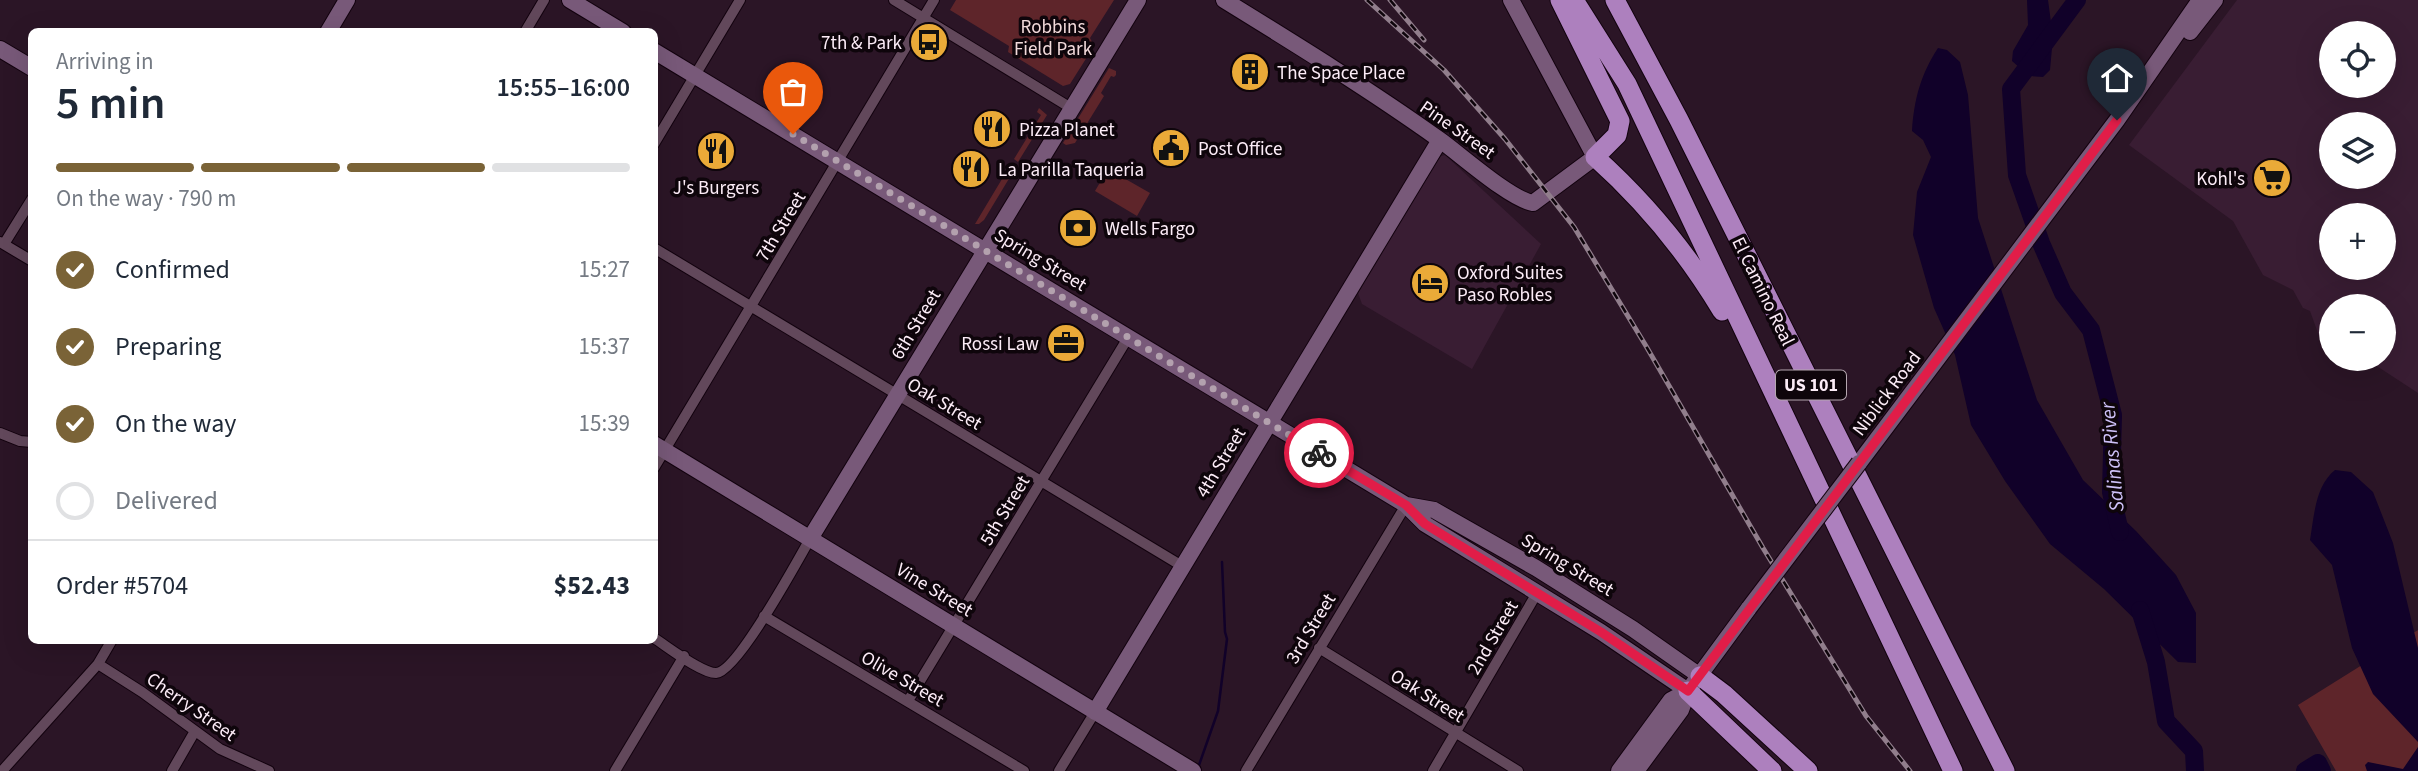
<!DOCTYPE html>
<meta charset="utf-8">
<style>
body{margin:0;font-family:"Source Sans 3",sans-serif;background:#f6f6f7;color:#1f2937;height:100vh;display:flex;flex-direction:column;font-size:26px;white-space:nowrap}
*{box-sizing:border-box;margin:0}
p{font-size:23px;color:#747a83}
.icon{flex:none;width:38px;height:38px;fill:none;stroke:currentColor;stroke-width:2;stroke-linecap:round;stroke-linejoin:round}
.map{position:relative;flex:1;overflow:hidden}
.details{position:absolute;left:28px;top:28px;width:630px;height:616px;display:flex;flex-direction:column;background:#fff;border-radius:10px;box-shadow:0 7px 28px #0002}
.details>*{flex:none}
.fabs{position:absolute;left:2319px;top:21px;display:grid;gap:14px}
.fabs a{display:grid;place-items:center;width:77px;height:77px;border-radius:50%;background:#fff;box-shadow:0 7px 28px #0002;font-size:35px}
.pin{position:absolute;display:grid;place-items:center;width:60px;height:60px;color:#fff;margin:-72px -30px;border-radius:50% 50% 50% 0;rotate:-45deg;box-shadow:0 0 7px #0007}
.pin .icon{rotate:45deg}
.courier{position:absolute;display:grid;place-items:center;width:70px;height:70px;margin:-35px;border:5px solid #e11d48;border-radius:50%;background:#fff;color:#222;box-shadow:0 2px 9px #0007}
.head em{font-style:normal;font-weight:600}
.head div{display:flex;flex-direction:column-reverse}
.head{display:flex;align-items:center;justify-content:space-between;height:119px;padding:0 28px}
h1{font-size:46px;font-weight:600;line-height:52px}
.bar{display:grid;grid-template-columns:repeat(4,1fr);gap:10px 7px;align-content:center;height:84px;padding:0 28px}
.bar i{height:9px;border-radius:5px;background:#e0e1e3}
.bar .selected{background:#7a6337}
.bar p{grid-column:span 4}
.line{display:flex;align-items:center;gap:18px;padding:0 28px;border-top:2px solid #e0e1e3}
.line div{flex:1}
ol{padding:0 28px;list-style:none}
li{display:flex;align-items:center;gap:21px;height:77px}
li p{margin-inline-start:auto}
li .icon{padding:7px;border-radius:50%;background:#7a6337;color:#fff;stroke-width:4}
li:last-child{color:#747a83}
li i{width:38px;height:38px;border:4px solid #e0e1e3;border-radius:50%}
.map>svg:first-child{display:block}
.built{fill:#391d33;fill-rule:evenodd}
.green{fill:#5e252a}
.water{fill:#110129}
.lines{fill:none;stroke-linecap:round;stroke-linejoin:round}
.stream{stroke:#110129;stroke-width:2.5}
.river{stroke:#110129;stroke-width:18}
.street-casing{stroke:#12020e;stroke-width:12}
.secondary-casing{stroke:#12020e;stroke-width:18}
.highway-casing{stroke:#12020e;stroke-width:21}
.street{stroke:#62485b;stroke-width:10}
.secondary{stroke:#785979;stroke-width:16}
.highway{stroke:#ad80be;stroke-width:19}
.rail-casing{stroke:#917e8c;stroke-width:5}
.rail{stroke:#0e050b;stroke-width:2.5;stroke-dasharray:8;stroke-linecap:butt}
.secondary-bridge-casing{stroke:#12020e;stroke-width:18;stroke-linecap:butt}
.secondary-bridge{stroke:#785979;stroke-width:16}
.done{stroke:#b3a1ae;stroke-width:7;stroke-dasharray:0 12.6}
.route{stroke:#e11d48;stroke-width:9}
.labels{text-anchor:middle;stroke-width:7;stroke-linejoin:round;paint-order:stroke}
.shield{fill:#0e050b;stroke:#b5a7b0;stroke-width:2}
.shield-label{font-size:18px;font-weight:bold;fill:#fcecf7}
.park-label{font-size:19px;fill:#f2dadb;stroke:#0e050b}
.poi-label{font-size:19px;fill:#fcecf7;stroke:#0e050b;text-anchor:start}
.street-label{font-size:19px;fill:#fcecf7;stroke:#0e050b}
.water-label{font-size:21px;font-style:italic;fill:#cdc0f7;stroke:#0e050b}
</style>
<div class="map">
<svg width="2418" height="771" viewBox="0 0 2418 771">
<rect width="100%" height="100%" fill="#2b1526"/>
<!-- built -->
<path class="built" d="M2237,0H2418V393L2366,359H2384V306H2331V350L2322,344L2310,311L2303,308L2293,290L2263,275L2233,221L2129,145ZM2331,33H2384V86H2331ZM2331,124H2384V177H2331ZM2331,215H2384V268H2331Z
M1445,155L1541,244L1472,369L1362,304L1358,293L1435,158Z"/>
<!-- green -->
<path class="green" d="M956,0H1114L1090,38L1094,46L1070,84L1063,86L1008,52L1009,46L950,10Z
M1109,68L1116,71V75L1114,77L1111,76L1101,93L1104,96L1075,143L1066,145L1063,143Z
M1039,108L1047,115L1018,162L1014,159L1041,115L1037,112Z
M1008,169L1013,172L984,220L979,224H975Z
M1108,169L1150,193L1137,216L1095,191Z
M2418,630V771H2336L2298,705Z"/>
<!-- water -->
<path class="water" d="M2027,0H2048L2053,37L2050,70L2043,77L2029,76L2012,61L2013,51L2028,25Z
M1938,48L1947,50L1960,62L1968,95L1978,218L2037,400L2083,480L2136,531L2176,575L2196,613V663L2178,662L2104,589L2050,544L2005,481L1971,425L1955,355L1934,308L1913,235L1917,192L1931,157L1923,140L1912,131C1914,99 1921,74 1938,48Z
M2335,470L2351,472L2373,492L2393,543L2418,648V742L2373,694L2352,648L2332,565L2310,540C2314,517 2315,486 2335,470Z
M2418,747V771H2367L2365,765L2368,762L2403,769Z"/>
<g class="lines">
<!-- stream -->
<path class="stream" d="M1198,768L1218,711L1227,639L1225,632L1222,562"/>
<!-- river -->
<path class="river" d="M2077,0L2011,89L2017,175L2041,243L2063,293L2091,330L2113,415L2111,492L2120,532
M2140,610L2156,662L2166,721L2194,751L2195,771
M2305,771L2318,763L2322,771"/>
<defs>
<path id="street" d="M894,0L1071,108
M525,32L544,0
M654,144L740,0
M0,242L32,261
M4,244L32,199
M654,248L1182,566
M0,433L20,441L32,442
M654,468L934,0
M764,616L1024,771
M654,638C668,647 701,673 716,673C737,672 798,560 811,537
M1319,648L1518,771
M98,664L142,692L220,749L269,771
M908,701L1129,336
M2,771L98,664L112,640
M172,771L195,731
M615,771L684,656
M1059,771L1095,712
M1246,771L1406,505
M1433,771L1537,593"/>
<path id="secondary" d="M570,0L623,32
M1224,0C1297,45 1370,90 1440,140C1461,155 1510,199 1533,203L1595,157L1511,0
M328,32L347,0
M2190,32L2215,0
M0,49L32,68
M654,51L1406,505L1425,524L1601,632L1688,691
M654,444L1193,771
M1859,463L2117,120L2200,0
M1406,505L1434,510L1536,568L1633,629L1700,676
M811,537L1138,0
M1095,712L1440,140
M1619,771L1671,700L1688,691
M1636,771L1681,710L1688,691L1749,608"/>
<path id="highway" d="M1560,0L1620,121L1617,135L1595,157C1644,201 1688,254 1722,311
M1574,0L1627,84L1953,771
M1615,0L1679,120L2005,771
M1700,676L1724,694L1808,771
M1688,691L1772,771"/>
</defs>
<!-- street casing -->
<use href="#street" class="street-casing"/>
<!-- secondary casing -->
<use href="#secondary" class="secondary-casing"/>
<!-- highway casing -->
<use href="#highway" class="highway-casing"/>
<!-- street -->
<use href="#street" class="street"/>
<!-- secondary -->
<use href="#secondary" class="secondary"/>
<!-- highway -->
<use href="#highway" class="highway"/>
<defs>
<path id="rail" d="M1367,0L1444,70L1505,139L1574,227L1646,346L1763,548L1866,716L1910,771
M1390,0L1424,40"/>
</defs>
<!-- rail casing -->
<use href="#rail" class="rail-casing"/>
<!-- rail -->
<use href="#rail" class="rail"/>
<defs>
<path id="secondary-bridge" d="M1749,608L1859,463"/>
</defs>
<!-- secondary-bridge casing -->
<use href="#secondary-bridge" class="secondary-bridge-casing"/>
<!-- secondary-bridge -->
<use href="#secondary-bridge" class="secondary-bridge"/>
</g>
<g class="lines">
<!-- done -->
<path class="done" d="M793,134L1319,453"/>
<!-- route -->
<path class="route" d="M1319,453L1406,505L1425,524L1601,632L1688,691L2117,120"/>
</g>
<!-- icons -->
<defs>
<symbol id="bus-disc" viewBox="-11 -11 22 22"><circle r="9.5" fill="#eaaa38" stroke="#0e050b"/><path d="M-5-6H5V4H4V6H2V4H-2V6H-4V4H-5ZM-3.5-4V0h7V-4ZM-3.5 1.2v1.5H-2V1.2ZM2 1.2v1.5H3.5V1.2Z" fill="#111"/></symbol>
<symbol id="building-disc" viewBox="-11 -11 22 22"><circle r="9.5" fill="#eaaa38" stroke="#0e050b"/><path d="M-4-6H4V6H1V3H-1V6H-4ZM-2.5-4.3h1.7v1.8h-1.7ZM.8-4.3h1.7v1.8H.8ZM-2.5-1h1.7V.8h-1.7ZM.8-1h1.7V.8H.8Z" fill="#111"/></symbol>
<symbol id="restaurant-disc" viewBox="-11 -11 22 22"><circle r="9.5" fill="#eaaa38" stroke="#0e050b"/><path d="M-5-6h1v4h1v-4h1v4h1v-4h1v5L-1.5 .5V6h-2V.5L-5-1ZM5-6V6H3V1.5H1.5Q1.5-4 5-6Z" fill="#111"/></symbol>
<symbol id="civic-disc" viewBox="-11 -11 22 22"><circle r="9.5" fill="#eaaa38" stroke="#0e050b"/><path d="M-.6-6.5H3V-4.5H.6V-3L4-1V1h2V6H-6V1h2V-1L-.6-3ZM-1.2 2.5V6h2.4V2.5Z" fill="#111"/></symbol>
<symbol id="supermarket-disc" viewBox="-11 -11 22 22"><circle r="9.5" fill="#eaaa38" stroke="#0e050b"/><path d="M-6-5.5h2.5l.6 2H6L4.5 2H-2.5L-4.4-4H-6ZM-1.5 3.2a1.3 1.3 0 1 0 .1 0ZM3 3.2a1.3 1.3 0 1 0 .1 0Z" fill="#111"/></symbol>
<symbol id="bank-disc" viewBox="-11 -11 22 22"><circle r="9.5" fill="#eaaa38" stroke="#0e050b"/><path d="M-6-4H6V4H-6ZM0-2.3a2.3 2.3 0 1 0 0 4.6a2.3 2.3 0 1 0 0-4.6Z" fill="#111"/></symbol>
<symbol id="hotel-disc" viewBox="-11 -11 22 22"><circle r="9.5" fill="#eaaa38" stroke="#0e050b"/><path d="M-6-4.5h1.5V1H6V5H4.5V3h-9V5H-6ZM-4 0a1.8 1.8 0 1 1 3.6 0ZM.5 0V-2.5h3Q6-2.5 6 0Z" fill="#111"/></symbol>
<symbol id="office-disc" viewBox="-11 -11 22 22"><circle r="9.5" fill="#eaaa38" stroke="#0e050b"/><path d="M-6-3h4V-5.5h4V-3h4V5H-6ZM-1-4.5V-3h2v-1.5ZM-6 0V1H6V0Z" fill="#111"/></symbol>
</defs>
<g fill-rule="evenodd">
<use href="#bus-disc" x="907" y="20" width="44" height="44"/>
<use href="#building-disc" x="1228" y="50" width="44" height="44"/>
<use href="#restaurant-disc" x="970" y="107" width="44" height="44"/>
<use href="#civic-disc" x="1149" y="126" width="44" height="44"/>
<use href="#restaurant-disc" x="694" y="129" width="44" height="44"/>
<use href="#restaurant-disc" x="949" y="147" width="44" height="44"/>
<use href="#supermarket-disc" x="2250" y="156" width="44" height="44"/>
<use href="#bank-disc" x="1056" y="206" width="44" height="44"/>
<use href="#hotel-disc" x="1408" y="261" width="44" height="44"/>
<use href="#office-disc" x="1044" y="321" width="44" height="44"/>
</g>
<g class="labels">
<!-- shield labels -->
<rect class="shield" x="1776" y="370.5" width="70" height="29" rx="5"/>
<g class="shield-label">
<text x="1811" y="391">US 101</text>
</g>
<!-- park labels -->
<g class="park-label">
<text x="1053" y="33">Robbins<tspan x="1053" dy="22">Field Park</tspan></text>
</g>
<!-- poi labels -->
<g class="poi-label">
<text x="902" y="49" text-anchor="end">7th &amp; Park</text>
<text x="1277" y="79">The Space Place</text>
<text x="1019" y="136">Pizza Planet</text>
<text x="1198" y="155">Post Office</text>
<text x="998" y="176">La Parilla Taqueria</text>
<text x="2245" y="185" text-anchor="end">Kohl's</text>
<text x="716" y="194" text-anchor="middle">J's Burgers</text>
<text x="1105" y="235">Wells Fargo</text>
<text x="1457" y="279">Oxford Suites<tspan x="1457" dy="22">Paso Robles</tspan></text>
<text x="1039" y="350" text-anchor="end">Rossi Law</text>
</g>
<!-- street labels -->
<g class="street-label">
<text transform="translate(1458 129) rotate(35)" y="7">Pine Street</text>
<text transform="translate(780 226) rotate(-59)" y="7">7th Street</text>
<text transform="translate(1041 259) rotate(31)" y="7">Spring Street</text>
<text transform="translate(1764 291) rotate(64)" y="7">El Camino Real</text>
<text transform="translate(915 324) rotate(-59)" y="7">6th Street</text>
<text transform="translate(1886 393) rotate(-53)" y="7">Niblick Road</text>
<text transform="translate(945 403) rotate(31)" y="7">Oak Street</text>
<text transform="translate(1220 462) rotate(-59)" y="7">4th Street</text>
<text transform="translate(1004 510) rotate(-59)" y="7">5th Street</text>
<text transform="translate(1568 564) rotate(31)" y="7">Spring Street</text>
<text transform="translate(935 589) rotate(31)" y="7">Vine Street</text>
<text transform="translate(1310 628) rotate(-59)" y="7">3rd Street</text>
<text transform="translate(1492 637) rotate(-60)" y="7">2nd Street</text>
<text transform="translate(903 678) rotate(30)" y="7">Olive Street</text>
<text transform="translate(1428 695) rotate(32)" y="7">Oak Street</text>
<text transform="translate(192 706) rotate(35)" y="7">Cherry Street</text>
</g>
<!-- water labels -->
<g class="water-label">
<text transform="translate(2112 457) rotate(-95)" y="7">Salinas River</text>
</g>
</g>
</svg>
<div class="fabs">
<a><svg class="icon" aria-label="locate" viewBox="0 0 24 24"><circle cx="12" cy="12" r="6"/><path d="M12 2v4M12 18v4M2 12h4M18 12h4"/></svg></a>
<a><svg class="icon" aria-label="layers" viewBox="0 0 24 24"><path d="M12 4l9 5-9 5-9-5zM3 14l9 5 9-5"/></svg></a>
<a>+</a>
<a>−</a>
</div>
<div class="pin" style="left:793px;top:134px;background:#ea580c"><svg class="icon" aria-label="bag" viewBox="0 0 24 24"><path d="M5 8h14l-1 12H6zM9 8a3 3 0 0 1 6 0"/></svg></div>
<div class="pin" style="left:2117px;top:120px;background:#1f2937"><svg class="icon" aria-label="home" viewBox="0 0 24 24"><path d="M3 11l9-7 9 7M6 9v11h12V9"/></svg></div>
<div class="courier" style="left:1319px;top:453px"><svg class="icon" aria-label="bike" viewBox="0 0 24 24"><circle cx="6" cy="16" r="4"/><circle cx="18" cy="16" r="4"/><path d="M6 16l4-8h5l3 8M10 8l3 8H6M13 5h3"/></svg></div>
<section class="details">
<div class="head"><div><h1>5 min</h1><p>Arriving in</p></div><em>15:55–16:00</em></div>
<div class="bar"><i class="selected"></i><i class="selected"></i><i class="selected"></i><i></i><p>On the way · 790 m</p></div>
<ol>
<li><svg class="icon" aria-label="check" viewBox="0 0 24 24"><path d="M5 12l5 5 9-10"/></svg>Confirmed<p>15:27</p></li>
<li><svg class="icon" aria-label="check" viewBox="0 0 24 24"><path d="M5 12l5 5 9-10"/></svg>Preparing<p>15:37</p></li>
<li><svg class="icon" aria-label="check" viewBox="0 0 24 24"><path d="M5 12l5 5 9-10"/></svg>On the way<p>15:39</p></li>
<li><i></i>Delivered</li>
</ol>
<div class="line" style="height:91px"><div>Order #5704</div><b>$52.43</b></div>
</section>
</div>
